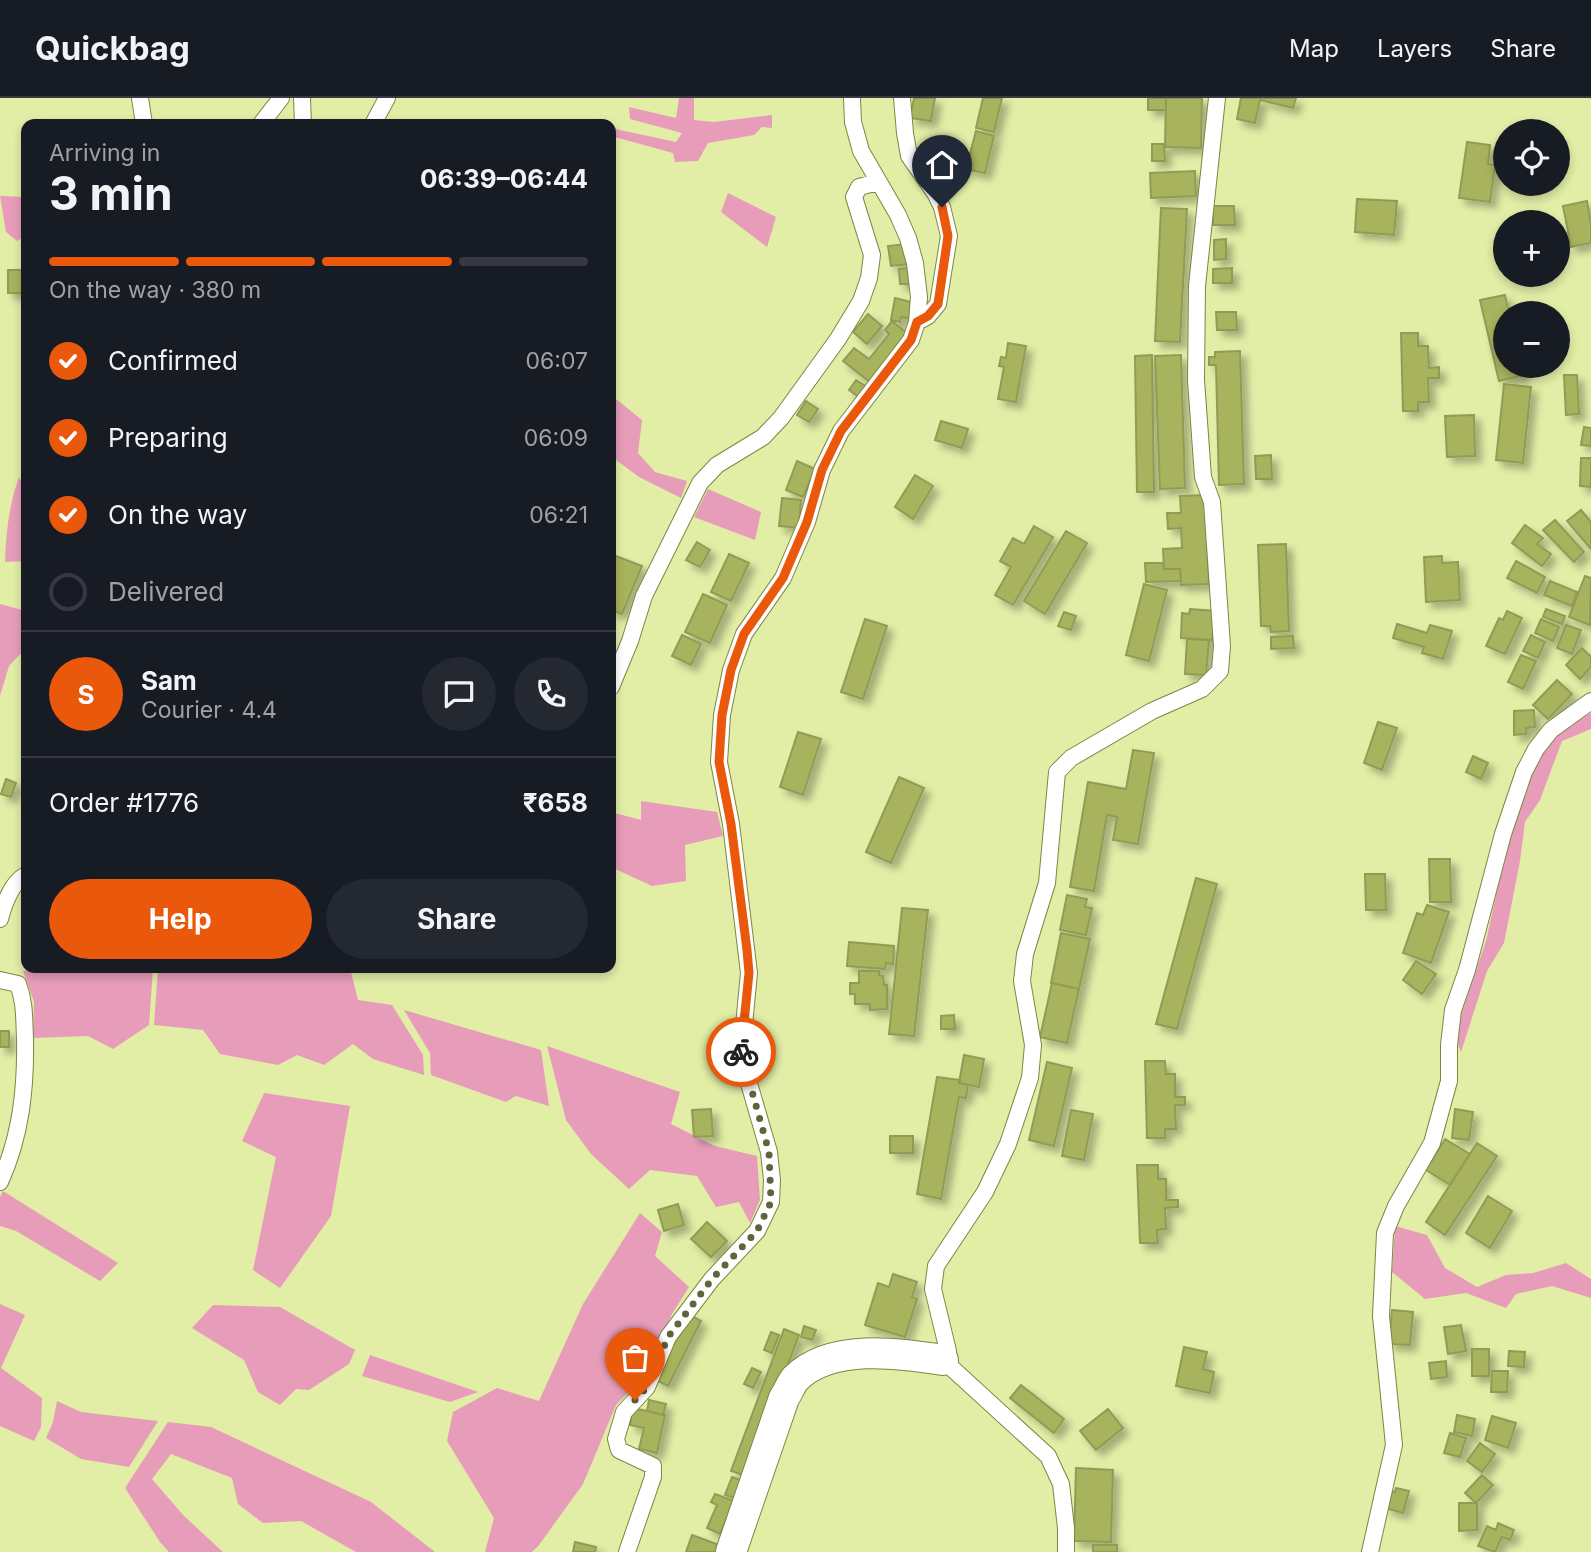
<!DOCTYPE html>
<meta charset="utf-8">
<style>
body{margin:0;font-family:Inter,sans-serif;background:#242831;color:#f1f3f6;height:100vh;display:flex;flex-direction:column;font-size:26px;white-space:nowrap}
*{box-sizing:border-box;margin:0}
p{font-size:23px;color:#9ea1a6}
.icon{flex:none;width:38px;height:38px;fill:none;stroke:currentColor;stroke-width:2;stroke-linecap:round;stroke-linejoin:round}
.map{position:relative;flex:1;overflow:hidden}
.sheet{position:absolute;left:21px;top:21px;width:595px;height:854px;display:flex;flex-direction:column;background:#171b24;border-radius:14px;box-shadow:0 4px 10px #0003}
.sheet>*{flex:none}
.fabs{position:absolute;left:1493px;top:21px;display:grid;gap:14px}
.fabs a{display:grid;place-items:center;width:77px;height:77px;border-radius:50%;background:#171b24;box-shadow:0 4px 10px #0003;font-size:35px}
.pin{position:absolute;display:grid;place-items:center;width:60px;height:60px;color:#fff;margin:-72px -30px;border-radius:50% 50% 50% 0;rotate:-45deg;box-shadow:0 0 7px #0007}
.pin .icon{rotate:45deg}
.courier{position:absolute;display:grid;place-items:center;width:70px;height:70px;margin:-35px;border:5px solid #ea580c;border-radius:50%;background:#fff;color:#222;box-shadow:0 2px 9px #0007}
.overview em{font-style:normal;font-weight:700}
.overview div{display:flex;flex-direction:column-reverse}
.overview{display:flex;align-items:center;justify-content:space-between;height:119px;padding:0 28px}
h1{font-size:46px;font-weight:700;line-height:52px}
.bar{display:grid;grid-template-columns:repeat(4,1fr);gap:10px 7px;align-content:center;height:84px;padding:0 28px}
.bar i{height:9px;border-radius:5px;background:#363941}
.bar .selected{background:#ea580c}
.bar p{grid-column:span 4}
.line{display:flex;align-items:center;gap:18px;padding:0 28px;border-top:2px solid #363941}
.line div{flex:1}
.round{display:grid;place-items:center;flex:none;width:74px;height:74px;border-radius:37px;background:#242831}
ol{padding:0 28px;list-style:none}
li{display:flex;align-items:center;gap:21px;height:77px}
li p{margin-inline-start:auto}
li .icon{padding:7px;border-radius:50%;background:#ea580c;color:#fff;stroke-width:4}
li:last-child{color:#9ea1a6}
li i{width:38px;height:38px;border:4px solid #363941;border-radius:50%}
.primary-button{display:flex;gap:14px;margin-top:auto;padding:14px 28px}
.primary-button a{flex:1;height:80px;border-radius:42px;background:#ea580c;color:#fff;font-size:28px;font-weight:700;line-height:80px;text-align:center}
.primary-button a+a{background:#242831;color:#f1f3f6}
header{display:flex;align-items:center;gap:42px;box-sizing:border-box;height:98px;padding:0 35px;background:#171b24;border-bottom:2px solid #363941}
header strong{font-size:33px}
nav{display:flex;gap:38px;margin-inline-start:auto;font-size:24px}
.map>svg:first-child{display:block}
.green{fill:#e79db9}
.building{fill:#a8b35d;stroke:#929b57;stroke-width:2;filter:url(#shadow)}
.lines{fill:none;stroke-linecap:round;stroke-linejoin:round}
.street-casing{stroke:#7d8642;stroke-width:18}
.highway-casing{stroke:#7d8642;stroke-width:32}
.street{stroke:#fff;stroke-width:16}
.highway{stroke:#fff;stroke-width:30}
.done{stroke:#5e643b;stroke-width:7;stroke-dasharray:0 12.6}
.route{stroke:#ea580c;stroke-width:9}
</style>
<header>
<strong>Quickbag</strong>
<nav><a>Map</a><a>Layers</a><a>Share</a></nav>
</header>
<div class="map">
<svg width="1591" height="1454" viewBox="0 0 1591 1454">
<defs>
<filter id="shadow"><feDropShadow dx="6" dy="6" stdDeviation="3.5" flood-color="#0004"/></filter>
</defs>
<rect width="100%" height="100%" fill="#e2eda6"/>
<!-- green -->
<path class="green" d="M679,0H694V22L714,24L772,17V30L762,29L754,37L708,45L698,63L675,64L673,55L611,38V30L676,44L682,35L630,21L629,9L676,20Z
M728,95L776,119L767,149L721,114Z
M0,98L26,99V138L17,143L6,134Z
M611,297L642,322L638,355L655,374L687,383L681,400L639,379L612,359Z
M19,379L26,392V463L5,464C6,434 9,407 19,379Z
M708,391L761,414L755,442L694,419Z
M0,506L26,513V550L9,568L0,598Z
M1591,615V631L1562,643L1540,702L1525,724L1520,763L1504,845L1487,873L1461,954L1454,937L1486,843L1516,707L1547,647L1562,627Z
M641,703L717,714L723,738L685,747L686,783L652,788L611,769V714L641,722Z
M67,870H153L149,927L113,951L88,938L33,940L34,904L23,873Z
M158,870H350L358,902L392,907L423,957L424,977L373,961L353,946L324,967L297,957L278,967L220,956L203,932L154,927Z
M404,912L541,952L549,1008L516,998L506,1004L431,977L430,955Z
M547,948L680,994L671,1026L715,1048L757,1058L760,1102L750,1125L739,1104L716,1109L697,1078L650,1072L629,1091L591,1056L566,1022Z
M264,995L350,1008L331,1118L280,1190L253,1172L276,1059L242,1043Z
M3,1093L118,1165L100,1183L16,1133L0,1128V1099Z
M640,1115L662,1134L655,1158L689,1189L672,1216L641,1281L616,1307L583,1386L539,1447L532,1454H485L494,1420L447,1343L453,1314L497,1290L539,1303L583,1206Z
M1395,1128L1427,1137L1445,1170L1477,1189L1506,1177L1533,1175L1566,1165L1591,1181V1200L1552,1188L1516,1196L1506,1210L1466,1195L1425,1201L1392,1174Z
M0,1206L25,1217L1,1270L42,1300L41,1329L34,1343L0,1328Z
M213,1207L280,1209L355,1252L349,1266L309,1292L296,1291L280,1307L258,1294L244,1262L192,1230Z
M370,1257L478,1294L450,1304L362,1278Z
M57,1303L81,1314L158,1323L129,1369L81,1361L46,1340L53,1324Z
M168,1324L211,1329L371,1404L435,1454H356L301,1423L263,1425L238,1406L232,1380L171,1356L152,1381L184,1418L223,1454H169L160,1444L125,1390Z"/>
<!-- building -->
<path class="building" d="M914,0H935L931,23L910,20Z
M983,0H1002L994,34L976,30Z
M1148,0H1166V12H1148Z
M1166,0H1202L1201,50L1165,49Z
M1241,0H1296L1293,10L1260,2L1255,25L1237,21Z
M976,33L994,38L985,75L966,71Z
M1467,44L1490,47L1488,66L1495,67L1490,104L1459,100Z
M1152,46H1164L1165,63H1152Z
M1195,73L1196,98L1151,100L1150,75Z
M1357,101L1397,103L1394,137L1355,134Z
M1587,103L1591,126V145L1571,149L1563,108Z
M1213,108H1234L1235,127H1213Z
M1161,110L1187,111L1180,244L1155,243Z
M1226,141V161L1214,162V142Z
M905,146L908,166L891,168L888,148Z
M911,170V186H900L899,171Z
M1232,170V185H1213V171Z
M8,172H24V195H8Z
M1505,197L1509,215H1505V268H1521L1524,277L1499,283L1480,202Z
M895,200L915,205L912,221L901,219L900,224L891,222Z
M1216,214H1236L1237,232H1217Z
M868,216L882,228L867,246L853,234Z
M892,223L908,236L870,284L843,263L854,250L869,261L889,236L885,232Z
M1401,235H1418V248H1428L1429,270L1439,269V280H1428L1429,304H1418V313H1403Z
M1008,245L1026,248L1016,304L998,301L1004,269L999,268L1001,259L1006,260Z
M1240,253L1244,386L1219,387L1216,267H1209V259H1215V254Z
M1152,257L1154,394H1137L1135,258Z
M1181,257L1185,390L1160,391L1155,258Z
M1564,277H1577L1579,316L1566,317Z
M856,282L867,289L860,300L849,292Z
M1504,286L1531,289L1523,365L1496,362Z
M806,303L818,311L809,324L797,317Z
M1474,317L1475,358L1447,359L1445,318Z
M941,323L968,331L962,350L935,342Z
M1584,329L1591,330V348L1581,347Z
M1271,357L1272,381H1256L1255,358Z
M1581,360H1591V389L1580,388Z
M797,363L815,371L803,399L786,392Z
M915,377L933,388L913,421L895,409Z
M1205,397L1209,486L1181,487L1180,471H1164L1163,451L1182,450L1181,430L1168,431L1167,415H1181L1180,398Z
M782,400L801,402L799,430L779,428Z
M1581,412L1591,424V451L1567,423Z
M1555,422L1584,454L1574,464L1543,432Z
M1525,427L1543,440L1537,446L1551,456L1542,468L1512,445Z
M1034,428L1053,439L1013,507L995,497L1011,469L1000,463L1013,440L1024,446Z
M1066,433L1087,445L1045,516L1024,503Z
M697,444L710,452L700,469L686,462Z
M1286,446L1289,533L1271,534L1270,528H1261L1258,447Z
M729,456L749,465L731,503L711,494Z
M616,458L642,468L622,516L611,512V472Z
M1442,458V465L1458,464L1460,502L1426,504L1424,459Z
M1516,463L1545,479L1537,495L1507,480Z
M1145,465H1163L1164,471H1180L1181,483L1146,484Z
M1585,478L1591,480L1590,527L1569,519Z
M1550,483L1577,494L1572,508L1544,497Z
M1144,486L1167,492L1149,563L1126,557Z
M703,496L727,507L710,545L685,534Z
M1190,511L1215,513L1212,542L1181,540L1182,515L1189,516Z
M1546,511L1565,518L1562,526L1543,519Z
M1507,513L1522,520L1505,556L1486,548L1499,520L1503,522Z
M1064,514L1076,518L1071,532L1058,528Z
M865,521L887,528L863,601L841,594Z
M1541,521L1559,529L1553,543L1535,535Z
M1397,526L1427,535L1430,527L1452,533L1443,561L1422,555L1424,549L1393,540Z
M1566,527L1581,532L1572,556L1557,550Z
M682,537L701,546L691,567L672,558Z
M1531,537L1545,544L1538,560L1523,553Z
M1293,538L1294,550L1271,551V539Z
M1187,541L1209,542L1206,577L1185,576Z
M1582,550L1591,559V569L1580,581L1566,567Z
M1521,557L1536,563L1523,591L1508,584Z
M1557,582L1572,596L1548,621L1533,607Z
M1534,612L1535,629L1526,630V636L1514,637V613Z
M1378,624L1397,630L1382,672L1364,665Z
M798,634L821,641L803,697L780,689Z
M1133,652L1154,655L1138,746L1113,742L1117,719L1107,717L1094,793L1070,789L1088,684L1126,691Z
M1473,658L1488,665L1481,681L1466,674Z
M899,679L924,690L891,765L866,754Z
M6,681L16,685L11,699L1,696Z
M1429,761H1450L1451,804H1430Z
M1365,776H1385L1386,812H1366Z
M1196,780L1217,786L1177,931L1156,926Z
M1067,797L1087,801L1085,809L1092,810L1086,837L1060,832Z
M1427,807L1449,814L1431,865L1403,855L1417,815L1423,817Z
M902,810L928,812L914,938L889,936Z
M1061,835L1090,841L1079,891L1051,885Z
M849,844L894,848L893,866L886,865L885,871L847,868Z
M1416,863L1436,876L1422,896L1403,882Z
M859,873H879V877L883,878L884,887H887V911L870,912V906H855V896H850V885H859Z
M1052,885L1079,891L1067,945L1040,939Z
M954,917L955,931H941V918Z
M0,933H9V949H0Z
M964,957L984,961L979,989L959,985Z
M1145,963H1165L1166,976H1175V999H1185V1007H1175L1176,1031H1165V1040H1147Z
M1047,964L1072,970L1054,1048L1029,1042Z
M937,979L960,982L959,985L968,987L966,1000L959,999L941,1101L917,1096Z
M711,1011L713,1038L694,1039L692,1012Z
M1455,1011L1473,1014L1469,1042L1452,1040Z
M1071,1012L1093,1016L1084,1062L1062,1058Z
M890,1038H913V1055H890Z
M1445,1041L1470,1056L1450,1087L1426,1072Z
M1477,1045L1497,1058L1445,1137L1426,1124Z
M1137,1067H1158V1081H1166V1102H1178V1109L1165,1110L1166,1131L1157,1132L1158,1145H1140Z
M1488,1098L1512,1113L1490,1150L1466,1135Z
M678,1106L684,1127L664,1133L658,1112Z
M707,1124L727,1143L711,1159L691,1141Z
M893,1176L917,1184L912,1199L917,1201L905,1239L865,1227L878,1185L889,1189Z
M1392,1212L1413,1214L1410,1247L1389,1246Z
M688,1216L701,1223L668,1288L654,1281Z
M1461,1227L1466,1253L1448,1256L1444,1229Z
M804,1228L816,1232L812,1242L801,1239Z
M784,1231L799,1237L746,1378L731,1373Z
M771,1234L779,1237L772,1255L764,1252Z
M1184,1249L1207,1254L1203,1271L1214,1274L1210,1295L1176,1288Z
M1472,1251H1489V1278H1472Z
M1509,1253L1525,1254L1524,1269L1508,1268Z
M1446,1263L1447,1279L1431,1281L1429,1265Z
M752,1270L761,1274L753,1290L744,1286Z
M1492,1273H1508L1507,1294H1491Z
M1021,1287L1064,1321L1054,1335L1010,1300Z
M649,1302L666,1306L663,1317L647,1313Z
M633,1310L665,1317L657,1355L639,1351L644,1330L630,1327Z
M1108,1311L1123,1330L1096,1352L1080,1333Z
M1457,1317L1475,1321L1472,1338L1454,1334Z
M1492,1318L1516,1325L1508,1350L1485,1342Z
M1450,1335L1466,1340L1460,1359L1444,1355Z
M1480,1345L1495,1356L1482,1374L1467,1363Z
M1076,1370L1113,1372L1111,1444L1074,1443Z
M1482,1377L1493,1387L1476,1405L1465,1395Z
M732,1379L746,1384L739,1402L725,1397Z
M1396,1390L1409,1393L1403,1415L1385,1410L1390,1393L1395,1394Z
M715,1396L734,1403L720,1436L707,1430L717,1407L711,1404Z
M1459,1405H1477V1432L1459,1433Z
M1498,1425L1514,1432L1510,1442L1502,1439L1495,1454L1478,1448L1487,1428L1496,1432Z
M692,1437L722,1448L719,1454H686Z
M575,1444L596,1449L595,1454H573Z
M1093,1447H1117V1454H1093Z"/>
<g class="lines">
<defs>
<path id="street" d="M140,0L144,26
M302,0L303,26
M902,0L905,35L909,58L935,95L942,109L949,138L938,206L928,218L917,224
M261,26L281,0
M373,26L387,0
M611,589L630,543L644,498L700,385L717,367L763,339L781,320L838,241L861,203L869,180L872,157L854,99L859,89L878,84
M0,821C4,806 12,784 26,777
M0,882L18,886C25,904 24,921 25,940C26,990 21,1038 0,1084
M627,1454L653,1379V1368L619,1352L616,1341L624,1314L647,1289L668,1239L712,1181L757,1133L771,1104L772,1082L769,1054L741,958L749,875L731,726L719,664L722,617L731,572L744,536L783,480L807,424L822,372L841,333L911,242L917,224L919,199L915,165L908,140L898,117L861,53L853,24L852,0
M1066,1454V1430L1061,1386L1048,1358L943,1262L948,1253L933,1191L936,1168L985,1094L1008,1046L1030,980L1033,947L1022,883L1025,856L1047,785L1057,674L1071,660L1152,613L1202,591L1220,573L1222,548L1212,404L1203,379L1196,282L1197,188L1217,0
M1370,1454L1394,1347L1381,1218L1385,1135L1396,1108L1432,1045L1449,983V947L1453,912L1467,872L1503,736L1524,674L1536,651L1551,632L1591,603"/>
<path id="highway" d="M731,1454L784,1300C788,1294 791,1286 795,1281C830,1245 899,1255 943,1262"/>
</defs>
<!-- street casing -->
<use href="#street" class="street-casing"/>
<!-- highway casing -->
<use href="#highway" class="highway-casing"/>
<!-- street -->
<use href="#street" class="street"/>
<!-- highway -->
<use href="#highway" class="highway"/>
</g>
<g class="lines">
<!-- done -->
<path class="done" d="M635,1302L647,1289L668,1239L678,1226L712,1181L757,1133L771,1104L769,1054L741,954"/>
<!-- route -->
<path class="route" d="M741,954L749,875L747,852L731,726L719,664L722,617L731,572L744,536L783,480L807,424L822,372L841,333L911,242L917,224L928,218L938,206L948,138L942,109"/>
</g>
</svg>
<div class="fabs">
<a><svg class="icon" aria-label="locate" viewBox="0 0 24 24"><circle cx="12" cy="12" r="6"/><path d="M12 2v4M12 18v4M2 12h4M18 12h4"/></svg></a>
<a>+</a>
<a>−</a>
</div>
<div class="pin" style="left:635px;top:1302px;background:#ea580c"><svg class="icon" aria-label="bag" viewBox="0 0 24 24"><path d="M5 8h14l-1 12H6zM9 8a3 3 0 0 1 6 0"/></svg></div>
<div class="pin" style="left:942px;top:109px;background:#1f2937"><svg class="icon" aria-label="home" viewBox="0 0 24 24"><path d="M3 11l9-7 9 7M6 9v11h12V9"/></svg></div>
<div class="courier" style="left:741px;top:954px"><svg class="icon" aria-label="bike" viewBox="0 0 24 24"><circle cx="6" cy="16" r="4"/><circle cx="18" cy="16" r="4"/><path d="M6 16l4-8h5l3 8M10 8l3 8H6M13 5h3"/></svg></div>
<section class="sheet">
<div class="overview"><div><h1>3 min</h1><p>Arriving in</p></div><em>06:39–06:44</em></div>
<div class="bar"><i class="selected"></i><i class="selected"></i><i class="selected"></i><i></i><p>On the way · 380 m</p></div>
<ol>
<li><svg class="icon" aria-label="check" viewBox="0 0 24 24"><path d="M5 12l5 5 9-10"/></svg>Confirmed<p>06:07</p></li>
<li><svg class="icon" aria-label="check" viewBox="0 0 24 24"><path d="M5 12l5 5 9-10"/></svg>Preparing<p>06:09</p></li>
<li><svg class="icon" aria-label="check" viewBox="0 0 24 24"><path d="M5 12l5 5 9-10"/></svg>On the way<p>06:21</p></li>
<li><i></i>Delivered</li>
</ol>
<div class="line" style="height:126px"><b class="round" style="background:#ea580c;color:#fff">S</b><div><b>Sam</b><p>Courier · 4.4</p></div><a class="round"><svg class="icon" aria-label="chat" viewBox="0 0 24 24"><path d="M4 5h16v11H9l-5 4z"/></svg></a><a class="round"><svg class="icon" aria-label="phone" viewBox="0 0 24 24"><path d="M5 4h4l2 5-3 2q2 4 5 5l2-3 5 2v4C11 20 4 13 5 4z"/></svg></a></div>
<div class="line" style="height:91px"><div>Order #1776</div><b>₹658</b></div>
<div class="primary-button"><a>Help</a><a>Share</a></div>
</section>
</div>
